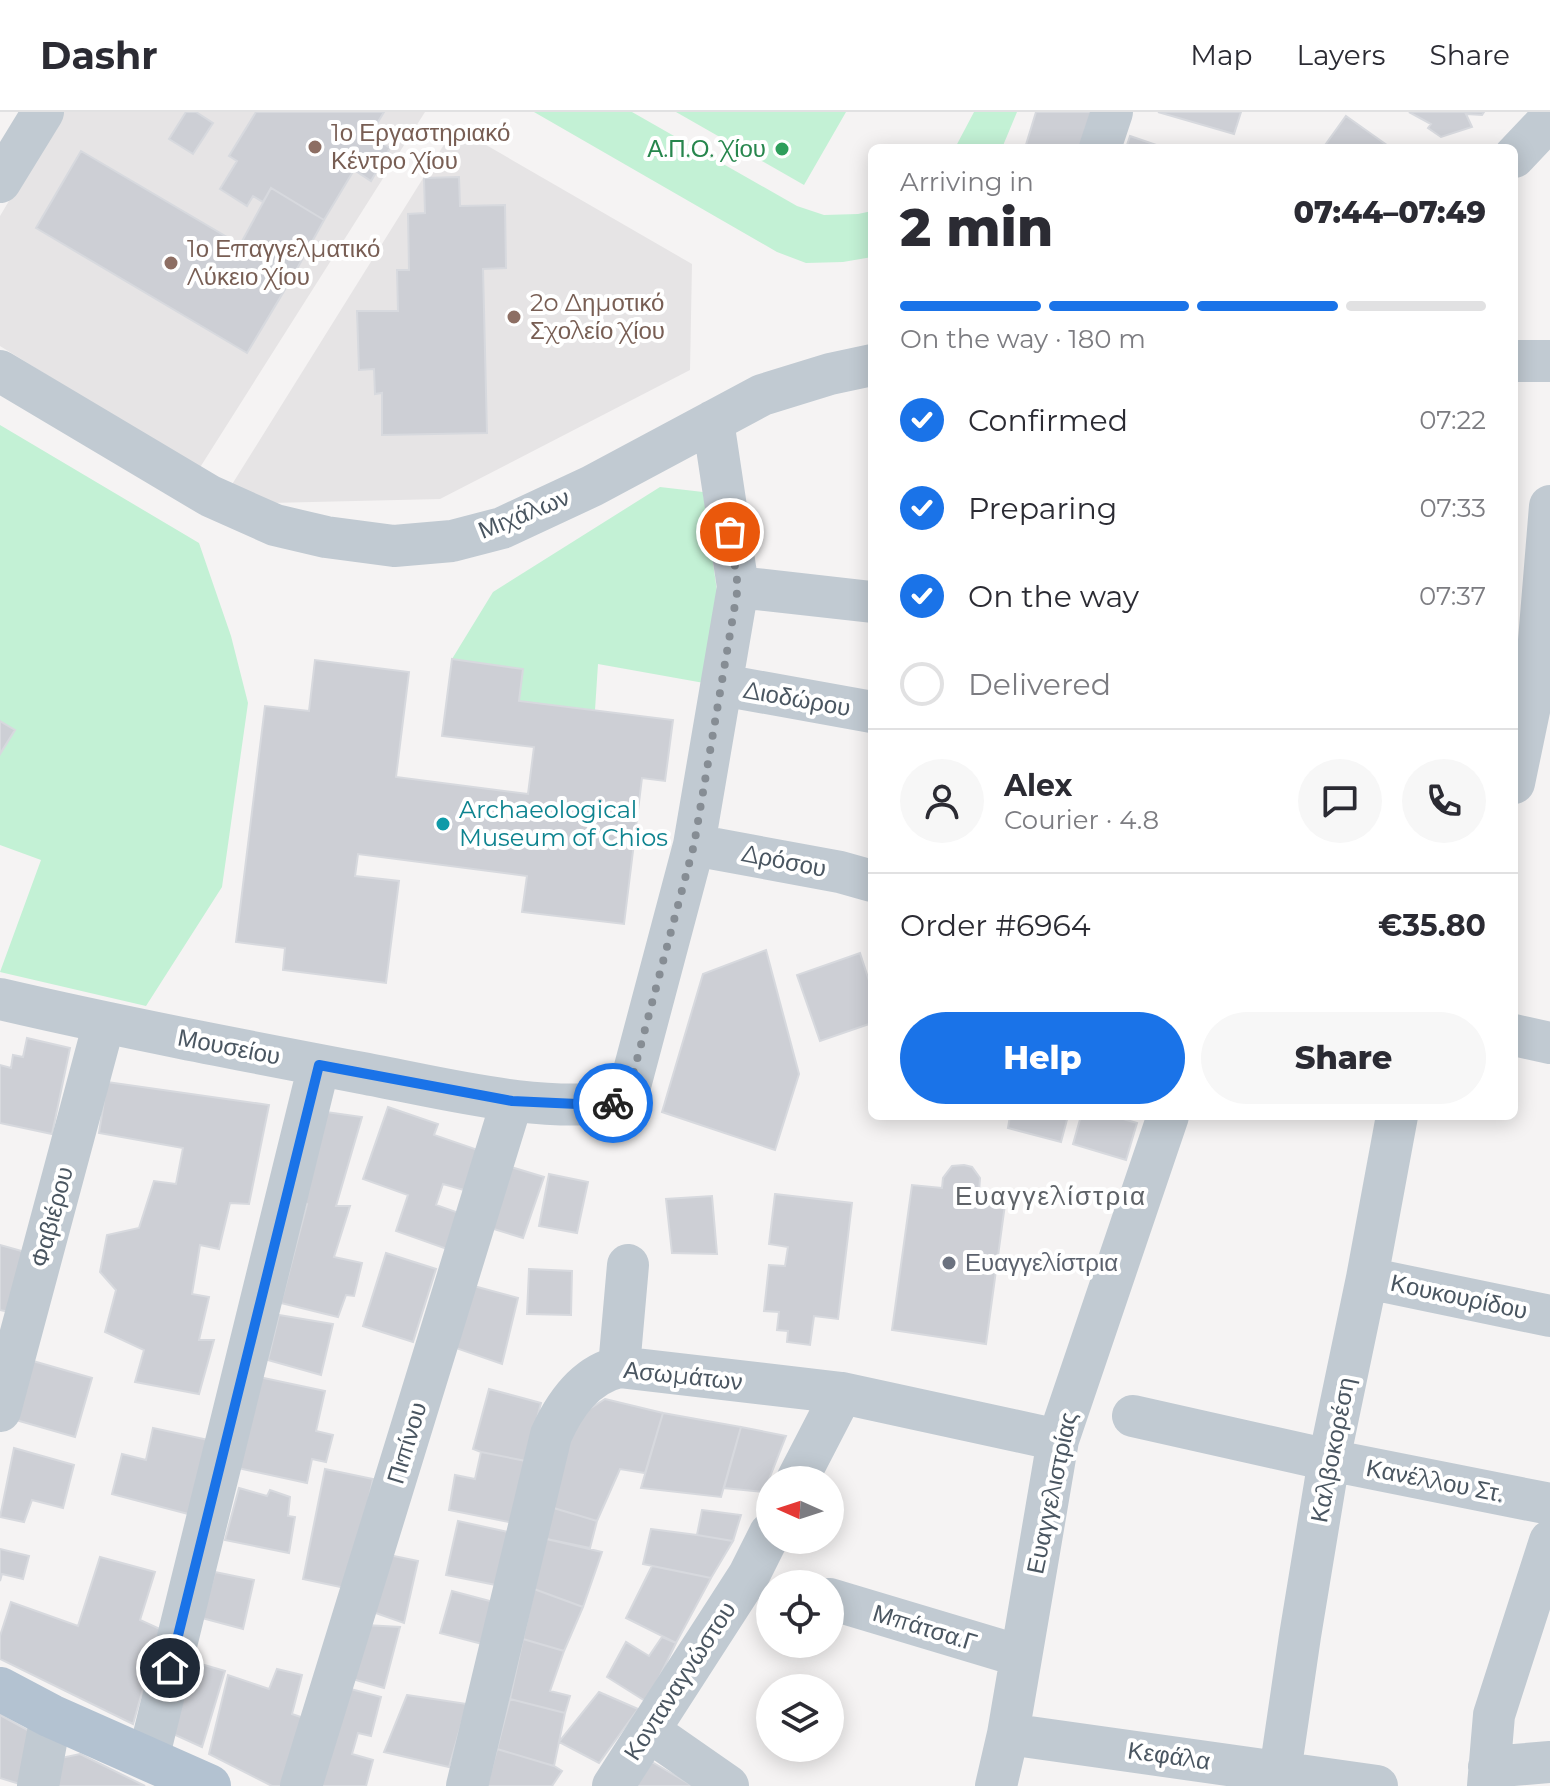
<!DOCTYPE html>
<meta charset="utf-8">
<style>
body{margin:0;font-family:Montserrat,sans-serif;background:#f7f7f7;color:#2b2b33;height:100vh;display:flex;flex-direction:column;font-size:30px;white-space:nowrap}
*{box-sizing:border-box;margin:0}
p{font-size:26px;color:#7c7c81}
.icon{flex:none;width:44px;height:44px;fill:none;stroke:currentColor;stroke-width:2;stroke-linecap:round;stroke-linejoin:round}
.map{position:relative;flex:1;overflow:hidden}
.sheet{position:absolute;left:868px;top:32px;width:650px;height:976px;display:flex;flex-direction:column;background:#fff;border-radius:12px;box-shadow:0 4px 20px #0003}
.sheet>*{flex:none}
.needle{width:52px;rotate:273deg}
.controls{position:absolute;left:756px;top:1354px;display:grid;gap:16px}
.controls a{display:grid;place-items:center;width:88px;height:88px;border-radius:50%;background:#fff;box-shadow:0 4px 20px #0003;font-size:40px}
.pin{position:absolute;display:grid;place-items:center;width:68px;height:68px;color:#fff;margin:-34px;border:4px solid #fff;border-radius:50%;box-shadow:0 2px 8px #0007}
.courier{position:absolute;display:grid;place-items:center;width:80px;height:80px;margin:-40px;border:6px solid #1a73e8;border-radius:50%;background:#fff;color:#222;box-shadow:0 2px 10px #0007}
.summary em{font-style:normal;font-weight:800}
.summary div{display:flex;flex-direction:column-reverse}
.summary{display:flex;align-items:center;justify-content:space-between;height:136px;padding:0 32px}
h1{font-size:52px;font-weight:800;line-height:60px}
.bar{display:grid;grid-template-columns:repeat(4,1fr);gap:12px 8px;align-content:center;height:96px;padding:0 32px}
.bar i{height:10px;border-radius:6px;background:#e1e1e2}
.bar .on{background:#1a73e8}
.bar p{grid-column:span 4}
.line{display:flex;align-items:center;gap:20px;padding:0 32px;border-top:2px solid #e1e1e2}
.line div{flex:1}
.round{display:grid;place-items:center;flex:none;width:84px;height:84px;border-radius:42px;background:#f7f7f7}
ol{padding:0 32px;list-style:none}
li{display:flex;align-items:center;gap:24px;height:88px}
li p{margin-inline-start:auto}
li .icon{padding:8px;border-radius:50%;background:#1a73e8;color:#fff;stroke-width:4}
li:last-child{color:#7c7c81}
li i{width:44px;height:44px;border:4px solid #e1e1e2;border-radius:50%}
.button{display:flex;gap:16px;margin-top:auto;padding:16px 32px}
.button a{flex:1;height:92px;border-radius:48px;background:#1a73e8;color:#fff;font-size:32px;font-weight:800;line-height:92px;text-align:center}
.button a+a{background:#f7f7f7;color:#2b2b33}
header{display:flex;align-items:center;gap:48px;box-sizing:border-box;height:112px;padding:0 40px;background:#fff;border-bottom:2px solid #e1e1e2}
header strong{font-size:38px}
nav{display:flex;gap:44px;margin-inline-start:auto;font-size:28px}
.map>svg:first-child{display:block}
.education{fill:#e6e4e5}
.green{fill:#c3f1d5}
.building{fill:#cdcfd5;stroke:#d7d9de;stroke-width:2}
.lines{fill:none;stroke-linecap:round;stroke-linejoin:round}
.minor{stroke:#c1cad2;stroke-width:42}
.major{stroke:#b3c2d1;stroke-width:44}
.done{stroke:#868d94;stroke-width:8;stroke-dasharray:0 14.4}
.route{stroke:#1a73e8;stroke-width:10}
.education-dot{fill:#8d6e63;stroke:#fff;stroke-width:3}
.leisure-dot{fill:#2e9e5b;stroke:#fff;stroke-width:3}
.culture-dot{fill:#0f9aa8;stroke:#fff;stroke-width:3}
.worship-dot{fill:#6b7280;stroke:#fff;stroke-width:3}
.labels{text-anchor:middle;stroke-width:8;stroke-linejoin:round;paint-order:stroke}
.education-label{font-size:24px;fill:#785e54;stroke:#fff;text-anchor:start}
.leisure-label{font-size:24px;fill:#27864d;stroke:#fff;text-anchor:end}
.street-label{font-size:24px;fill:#4a5661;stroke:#fff}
.culture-label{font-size:24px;fill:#0d838f;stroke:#fff;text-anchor:start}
.worship-label{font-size:24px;fill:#5b616d;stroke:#fff;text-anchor:start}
.neighbourhood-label{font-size:26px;letter-spacing:2px;fill:#5f6368;stroke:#fff}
</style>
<header>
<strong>Dashr</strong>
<nav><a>Map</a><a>Layers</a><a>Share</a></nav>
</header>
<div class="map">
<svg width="1550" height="1674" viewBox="0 0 1550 1674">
<rect width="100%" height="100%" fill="#f5f3f3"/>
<!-- education -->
<path class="education" d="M62,0H425L199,357L0,234V104Z
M455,15L692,152L690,258L440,387L270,391L231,374Z"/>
<!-- green -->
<path class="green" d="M534,0H632L797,94L824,103L858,102L872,99V145L843,150L806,151L777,140Z
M676,0H846L804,73Z
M974,0H1017L1002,36H955Z
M0,313L199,431L231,524L248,591L222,775L146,894L0,860L41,748L0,733V642L14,618L0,609Z
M660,375L703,380L717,479L704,571L598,552L595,598L519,589L523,557L452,547L493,480Z"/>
<!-- building -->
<path class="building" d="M186,0H196L213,11L193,42L169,27Z
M256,0H384L370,23L390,36L371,69L354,58L324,108L271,76L263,90L253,84L247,94L220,77L237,49L229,44Z
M1036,0H1093L1083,36H1025Z
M1158,0H1241L1234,22Z
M1409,0H1484L1482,3L1466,2L1472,15L1441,25L1428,16L1431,12Z
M1346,4L1391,36H1323Z
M1130,24L1165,36H1126Z
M81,39L293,164L247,241L36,116Z
M459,65L460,94L505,93L506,156L483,157L487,321L382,323V281L375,282L374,257L359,258L357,199H398L397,158H409L408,102L425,101L424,66Z
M271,76L324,108L293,164L240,133Z
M452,547L523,557L519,589L673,608L665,669L642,666L624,812L522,800L527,764L358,742L355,764L399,769L386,871L283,858L285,836L236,830L265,594L309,599L315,548L409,560L396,665L528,682L534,635L442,624Z
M0,609L15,618L0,642Z
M766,838L799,962L775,1038L662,1000L703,862Z
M860,841L872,878V911L820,929L797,863Z
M27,926L70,936L52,1022L0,1011V953L11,956L13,943L23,945Z
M107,970L269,993L249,1092L230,1091L219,1137L200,1133L192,1182L209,1185L199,1228H214L199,1282L135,1270L144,1238L105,1220L116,1178L100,1160L107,1123L139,1116L154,1069L176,1072L183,1036L99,1021Z
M388,995L438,1012L434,1023L478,1038L464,1078L443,1072L436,1093L459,1101L447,1137L396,1119L408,1083L363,1067Z
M319,999L362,1005L336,1094H350L334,1145L362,1151L354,1184L346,1183L338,1205L281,1191L307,1092L299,1087Z
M1010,1004H1068L1061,1030L1008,1016Z
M1081,1004H1113L1137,1011L1126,1048L1073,1032Z
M501,1052L544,1065L523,1126L481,1113Z
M964,1053L972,1055L980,1066L979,1081L1006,1085L986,1232L892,1218L912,1073L942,1076L943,1066L952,1054Z
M549,1062L588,1070L577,1121L539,1114Z
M775,1082L852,1091L838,1207L814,1204L810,1233L787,1230L788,1219L777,1218L779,1200L764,1199L769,1153L785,1154L788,1135L769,1132Z
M712,1084L717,1142L672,1141L666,1087Z
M0,1133L25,1140L9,1200L0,1198Z
M386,1141L436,1157L413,1230L363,1214Z
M529,1157L572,1159L571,1203L527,1202Z
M470,1173L518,1186L502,1252L450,1234Z
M279,1203L333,1212L321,1263L268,1248Z
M33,1249L92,1266L75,1325L16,1308Z
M259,1265L325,1279L316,1319L333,1323L326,1350L312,1347L307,1371L238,1356Z
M489,1277L541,1291L526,1349L481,1340L473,1337Z
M605,1287L663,1301L645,1361L620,1357L597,1409L547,1394L574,1307Z
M663,1301L741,1315L721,1385L641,1376Z
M741,1315L786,1324L764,1380L724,1376Z
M153,1316L213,1329L192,1403L112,1382L122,1342L146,1348Z
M14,1336L74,1353L63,1396L32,1388L24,1410L0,1405Z
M481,1340L526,1349L514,1411L449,1398L455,1363L475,1367Z
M325,1357L373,1367L350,1477L303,1467Z
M239,1376L267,1384L270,1378L290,1385L288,1404L295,1405L289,1441L225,1428Z
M547,1394L597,1409L590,1436L542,1426Z
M702,1398L741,1403L733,1429L697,1423Z
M458,1409L508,1420L496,1473L446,1463Z
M651,1417L697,1423L733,1429L711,1466L643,1452Z
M542,1426L602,1440L583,1495L534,1477Z
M0,1437L29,1444L23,1467L2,1462L0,1469Z
M389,1443L418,1449L404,1511L373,1500Z
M100,1445L155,1460L140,1508L160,1517L133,1612L0,1547V1524L11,1490L78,1514Z
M652,1454L711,1466L676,1531L626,1506Z
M215,1460L254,1468L243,1517L202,1506Z
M534,1477L583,1495L564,1539L523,1527Z
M452,1479L501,1492L490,1534L440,1521Z
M365,1513L400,1515L384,1576L349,1566Z
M662,1525L676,1531L647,1590L607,1565L626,1530L649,1544Z
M523,1527L564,1539L550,1579L570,1584L565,1601L510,1587Z
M187,1548L225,1559L202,1635L173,1622Z
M277,1557L302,1563L292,1602L307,1607L282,1674H272L209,1642L228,1563L269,1577Z
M343,1575L381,1585L371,1624L358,1621L352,1642L373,1648L366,1674H317Z
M599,1580L638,1597L599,1651L559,1630Z
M407,1583L467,1592L449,1655L384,1640Z
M510,1587L565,1601L554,1654L497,1637Z
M0,1603L33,1621L23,1673L0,1666Z
M497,1637L554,1654L562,1659L552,1674H487Z
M80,1642L145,1674H53L56,1647Z
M652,1650L693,1674H636Z"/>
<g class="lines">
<!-- minor -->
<path class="minor" d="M1100,36L1112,0
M1514,45L1550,7
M0,70L43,0
M1514,249H1550
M0,259L210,384L275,413L326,425L394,434L452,429L502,416L592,374L762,283L830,262L872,253
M738,475L872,490
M722,573L872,600
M1514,671L1536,565L1550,394
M694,733L840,760L872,769
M0,887C120,915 241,938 362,961C448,977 538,1002 626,989L694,733L738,475L713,309
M1514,923L1550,931
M1367,1166L1550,1204
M619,1255L628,1153
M0,1299L104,911
M1133,1304L1329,1348L1550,1392
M797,1368L842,1281
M830,1487L1020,1544
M649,1619L728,1674
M1008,1622L1377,1674
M148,1647L319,953
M1489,1655L1550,1650
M38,1674L51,1604
M301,1674L512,989
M467,1674L551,1323C565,1292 585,1263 619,1255L842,1281L1058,1328
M613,1674L749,1463L770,1421
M996,1674L1008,1622L1058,1328L1168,1004
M1278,1674L1300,1524L1329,1348L1367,1166L1397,1004
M1488,1674L1494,1603L1550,1429"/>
<!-- major -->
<path class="major" d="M0,1577L51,1604L209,1674"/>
</g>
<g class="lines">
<!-- done -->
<path class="done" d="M613,991L626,989L694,733L738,475L730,420"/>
<!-- route -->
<path class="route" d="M170,1556L319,953L512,989L599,993L613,991"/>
</g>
<!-- markers -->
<g class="education-dot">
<circle cx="315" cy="35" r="8"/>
<circle cx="171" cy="151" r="8"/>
<circle cx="514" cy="205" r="8"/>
</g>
<circle class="leisure-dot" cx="782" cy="37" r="8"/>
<circle class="culture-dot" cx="443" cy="712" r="8"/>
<circle class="worship-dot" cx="949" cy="1151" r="8"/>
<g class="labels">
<!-- education labels -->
<g class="education-label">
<text x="331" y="29">1ο Εργαστηριακό<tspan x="331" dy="28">Κέντρο Χίου</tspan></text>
<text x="187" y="145">1ο Επαγγελματικό<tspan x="187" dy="28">Λύκειο Χίου</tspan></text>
<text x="530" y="199">2o Δημοτικό<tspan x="530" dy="28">Σχολείο Χίου</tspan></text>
</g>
<!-- leisure labels -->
<g class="leisure-label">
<text x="766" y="45">Α.Π.Ο. Χίου</text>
</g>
<!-- street labels -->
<g class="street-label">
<text transform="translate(524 402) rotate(-22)" y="8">Μιχάλων</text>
<text transform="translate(797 587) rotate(10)" y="8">Διοδώρου</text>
<text transform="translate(784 749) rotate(11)" y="8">Δρόσου</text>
<text transform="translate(229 935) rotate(11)" y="8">Μουσείου</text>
<text transform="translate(52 1105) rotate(-75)" y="8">Φαβιέρου</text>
<text transform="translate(1459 1185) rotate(12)" y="8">Κουκουρίδου</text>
<text transform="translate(683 1264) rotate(6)" y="8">Ασωμάτων</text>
<text transform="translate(407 1331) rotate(-73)" y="8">Πιπίνου</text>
<text transform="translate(1333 1338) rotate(-79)" y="8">Καλβοκορέση</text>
<text transform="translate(1435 1369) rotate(11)" y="8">Κανέλλου Στ.</text>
<text transform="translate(1052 1381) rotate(-78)" y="8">Ευαγγελιστρίας</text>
<text transform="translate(925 1516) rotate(17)" y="8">Μπάτσα.Γ</text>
<text transform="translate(680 1569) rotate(-57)" y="8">Κονταναγνώστου</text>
<text transform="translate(1169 1644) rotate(8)" y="8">Κεφάλα</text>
</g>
<!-- culture labels -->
<g class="culture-label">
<text x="459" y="706">Archaeological<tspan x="459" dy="28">Museum of Chios</tspan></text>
</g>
<!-- worship labels -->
<g class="worship-label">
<text x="965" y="1159">Ευαγγελίστρια</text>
</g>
<!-- neighbourhood labels -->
<g class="neighbourhood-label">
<text x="1051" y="1093">Ευαγγελίστρια</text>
</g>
</g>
</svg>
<div class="controls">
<a><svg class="needle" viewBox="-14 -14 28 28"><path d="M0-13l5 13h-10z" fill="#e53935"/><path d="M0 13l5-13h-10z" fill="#7c7c81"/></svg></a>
<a><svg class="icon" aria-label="locate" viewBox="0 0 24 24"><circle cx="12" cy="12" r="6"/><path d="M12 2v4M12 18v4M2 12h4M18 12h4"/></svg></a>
<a><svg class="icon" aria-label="layers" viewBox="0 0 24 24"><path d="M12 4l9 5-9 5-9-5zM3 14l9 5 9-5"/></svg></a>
</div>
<div class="pin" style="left:730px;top:420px;background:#ea580c"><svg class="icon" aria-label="bag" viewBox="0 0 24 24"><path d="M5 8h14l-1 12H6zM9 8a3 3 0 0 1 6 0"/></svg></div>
<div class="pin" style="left:170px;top:1556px;background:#1f2937"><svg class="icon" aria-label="home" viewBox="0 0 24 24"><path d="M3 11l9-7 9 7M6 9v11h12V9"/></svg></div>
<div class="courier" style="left:613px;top:991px"><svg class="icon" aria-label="bike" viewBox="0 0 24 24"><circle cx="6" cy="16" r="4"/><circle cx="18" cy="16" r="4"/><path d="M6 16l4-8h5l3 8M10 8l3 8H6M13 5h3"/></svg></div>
<section class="sheet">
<div class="summary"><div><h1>2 min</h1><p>Arriving in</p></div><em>07:44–07:49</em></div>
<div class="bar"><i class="on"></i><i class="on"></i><i class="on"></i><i></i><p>On the way · 180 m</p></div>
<ol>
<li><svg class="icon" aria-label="check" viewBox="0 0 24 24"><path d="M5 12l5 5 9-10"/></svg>Confirmed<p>07:22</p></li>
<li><svg class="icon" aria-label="check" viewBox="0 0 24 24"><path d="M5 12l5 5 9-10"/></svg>Preparing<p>07:33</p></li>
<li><svg class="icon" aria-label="check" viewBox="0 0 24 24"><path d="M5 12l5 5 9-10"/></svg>On the way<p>07:37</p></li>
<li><i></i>Delivered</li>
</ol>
<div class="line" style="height:144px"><a class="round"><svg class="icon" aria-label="person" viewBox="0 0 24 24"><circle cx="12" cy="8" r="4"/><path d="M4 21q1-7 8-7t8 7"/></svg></a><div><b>Alex</b><p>Courier · 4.8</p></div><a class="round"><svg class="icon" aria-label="chat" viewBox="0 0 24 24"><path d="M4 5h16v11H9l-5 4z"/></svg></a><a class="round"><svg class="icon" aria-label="phone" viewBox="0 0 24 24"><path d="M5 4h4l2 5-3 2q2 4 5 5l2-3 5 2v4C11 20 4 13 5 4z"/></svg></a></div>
<div class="line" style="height:104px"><div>Order #6964</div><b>€35.80</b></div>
<div class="button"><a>Help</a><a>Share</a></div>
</section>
</div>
